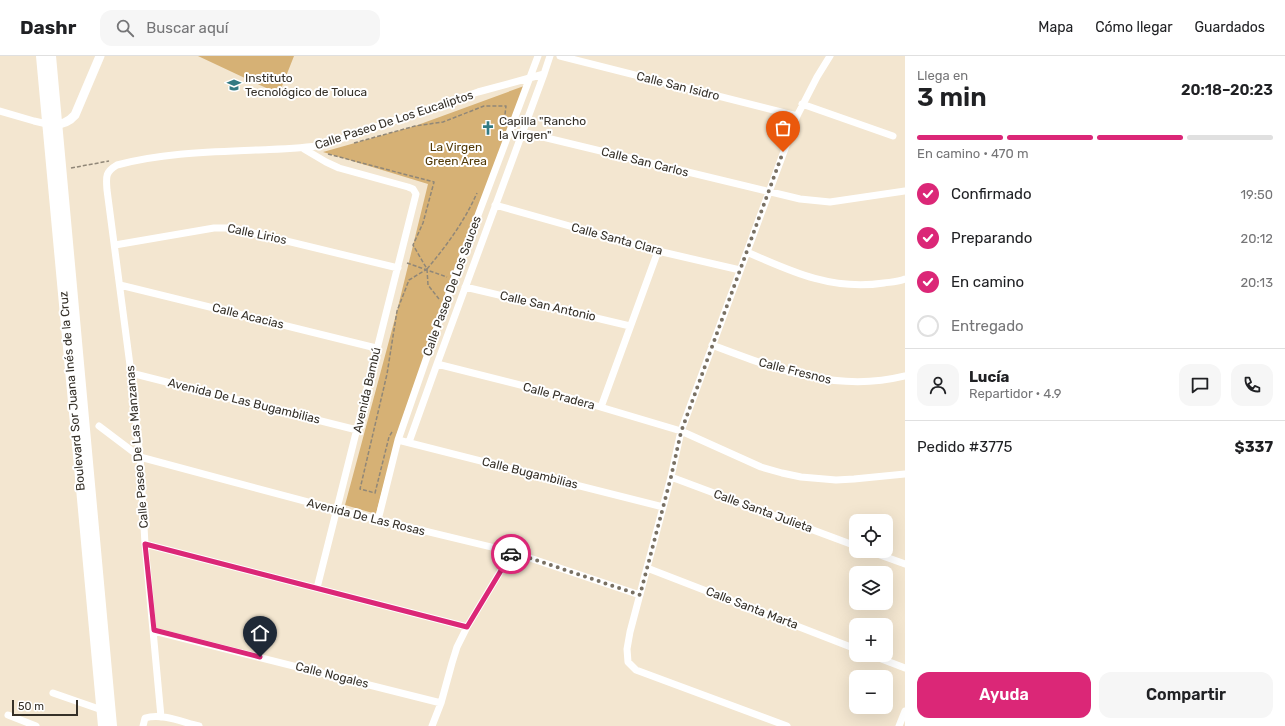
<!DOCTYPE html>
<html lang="es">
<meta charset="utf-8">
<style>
body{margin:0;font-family:Rubik,sans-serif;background:#f6f6f6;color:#202124;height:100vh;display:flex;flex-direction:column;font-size:15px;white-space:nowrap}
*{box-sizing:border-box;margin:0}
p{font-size:13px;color:#757577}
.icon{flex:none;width:22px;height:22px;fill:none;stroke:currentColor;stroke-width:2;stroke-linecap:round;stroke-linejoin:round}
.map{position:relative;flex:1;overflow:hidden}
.side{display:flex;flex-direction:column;background:#fff;width:380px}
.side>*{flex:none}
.tools{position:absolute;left:849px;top:458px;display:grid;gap:8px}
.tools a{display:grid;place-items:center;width:44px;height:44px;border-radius:8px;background:#fff;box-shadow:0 4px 16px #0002;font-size:20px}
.scale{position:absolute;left:12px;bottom:10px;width:66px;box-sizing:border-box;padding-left:4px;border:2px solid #353028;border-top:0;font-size:11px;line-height:14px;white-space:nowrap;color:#353028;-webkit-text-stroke:3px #fff;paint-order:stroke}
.pin{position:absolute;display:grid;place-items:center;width:34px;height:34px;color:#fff;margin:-41px -17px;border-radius:50% 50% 50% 0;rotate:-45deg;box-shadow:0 0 4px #0007}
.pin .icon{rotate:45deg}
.courier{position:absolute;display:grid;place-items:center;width:40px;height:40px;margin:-20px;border:3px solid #db2777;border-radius:50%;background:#fff;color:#222;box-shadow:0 1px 5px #0007}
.head em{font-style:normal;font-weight:600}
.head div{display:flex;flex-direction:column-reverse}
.head{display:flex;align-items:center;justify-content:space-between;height:68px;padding:0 12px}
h1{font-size:26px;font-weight:600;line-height:30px}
.bar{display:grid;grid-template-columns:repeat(4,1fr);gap:6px 4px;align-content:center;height:48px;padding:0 12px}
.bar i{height:5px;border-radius:3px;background:#e0e0e0}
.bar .active{background:#db2777}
.bar p{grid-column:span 4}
.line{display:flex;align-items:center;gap:10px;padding:0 12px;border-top:1px solid #e0e0e0}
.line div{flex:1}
.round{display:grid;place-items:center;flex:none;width:42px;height:42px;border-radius:12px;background:#f6f6f6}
ol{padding:0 12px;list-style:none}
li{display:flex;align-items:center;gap:12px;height:44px}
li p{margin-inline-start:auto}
li .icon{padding:4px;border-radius:50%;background:#db2777;color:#fff;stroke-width:4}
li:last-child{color:#757577}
li i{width:22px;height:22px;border:2px solid #e0e0e0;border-radius:50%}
.cta{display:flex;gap:8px;margin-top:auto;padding:8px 12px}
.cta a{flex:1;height:46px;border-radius:12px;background:#db2777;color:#fff;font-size:16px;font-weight:600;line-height:46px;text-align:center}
.cta a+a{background:#f6f6f6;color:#202124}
header{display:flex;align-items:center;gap:24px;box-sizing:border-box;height:56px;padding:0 20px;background:#fff;border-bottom:1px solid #e0e0e0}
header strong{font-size:19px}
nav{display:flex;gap:22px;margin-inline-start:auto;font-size:14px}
.search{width:280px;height:36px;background:#f6f6f6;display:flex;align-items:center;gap:10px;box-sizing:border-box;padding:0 14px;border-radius:12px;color:#757577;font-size:15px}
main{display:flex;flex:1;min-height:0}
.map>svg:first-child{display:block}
.green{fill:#d6b175}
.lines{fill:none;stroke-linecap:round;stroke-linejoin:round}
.path{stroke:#908778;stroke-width:1.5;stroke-dasharray:4 2;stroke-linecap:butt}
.minor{stroke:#fff;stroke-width:7}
.tertiary{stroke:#fff;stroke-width:9}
.secondary{stroke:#fff;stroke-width:10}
.done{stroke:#787063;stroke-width:4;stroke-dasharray:0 7.2}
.route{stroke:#db2777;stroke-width:5}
.labels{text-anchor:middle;stroke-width:4;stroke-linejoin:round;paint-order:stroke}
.poi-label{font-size:12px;fill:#353028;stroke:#fff;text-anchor:start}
.street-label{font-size:12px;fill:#353028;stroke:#fff}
.park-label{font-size:12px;fill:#513805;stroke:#fff}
</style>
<header>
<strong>Dashr</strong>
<div class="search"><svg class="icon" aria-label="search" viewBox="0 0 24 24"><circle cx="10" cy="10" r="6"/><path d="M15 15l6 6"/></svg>Buscar aquí</div>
<nav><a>Mapa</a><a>Cómo llegar</a><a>Guardados</a></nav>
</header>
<main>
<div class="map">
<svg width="905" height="670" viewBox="0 0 905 670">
<rect width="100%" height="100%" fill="#f3e6d0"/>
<!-- green -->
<path class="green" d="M198,0H294L279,38Z
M524,30L398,375L376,458L345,449L397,255L428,128L323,96L415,70Z"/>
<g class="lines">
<!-- path -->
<path class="path" d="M354,87L415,70L443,66L484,50H506L504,67
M328,98L434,126L423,167L413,189L427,213L428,229L439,243
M71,112L109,105
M407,207L447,221
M427,213C447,189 464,166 477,137
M392,376L389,381L375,437L360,433L387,318L397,255L409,224L427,213"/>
<!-- minor -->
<path class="minor" d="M560,0L797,60
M802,48L893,80
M0,55L34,65L47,68
M522,76L800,143L830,146L905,135
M304,93L326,106L339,112L408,131L413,133L416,138L317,532
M495,149L658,195L740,214
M115,189L214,172H233L398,212
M747,196C792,216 833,235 884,227C891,226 898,226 905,223
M120,229L376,292
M465,231L630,270
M712,289C776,313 836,337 905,320
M437,308L560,339L681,375L761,411L782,417L801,421L836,424L854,423L905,418
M131,317L357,374
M601,351L658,195
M99,370L140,401L338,454L512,496L640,539
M398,384L663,451
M409,386L437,308L544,18L550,0
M671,421L856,490
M378,464L398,384L454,223L538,0
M145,488L467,571
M869,495L905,508
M647,512L856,593
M154,575L441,647
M871,599L905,612
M53,637L102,654
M8,659L36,670
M161,661L145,488L140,401L131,317L107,134C106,121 105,116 117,109C162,97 209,96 256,94C278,93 300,93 323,89L478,36L544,18
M143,670L145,662C162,657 182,666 199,670
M432,670L441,647L452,607L457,591L467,571L512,496
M787,670L636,614L628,606L627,593L630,576L671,421L681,375L797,60L817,21L830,0
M899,670L905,655"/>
<!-- tertiary -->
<path class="tertiary" d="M51,68C61,69 68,67 75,59L100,0"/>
<!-- secondary -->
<path class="secondary" d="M41,0L103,670
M51,0L112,670"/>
</g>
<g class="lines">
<!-- done -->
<path class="done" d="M511,498L512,496L640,539L671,421L681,376L783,96"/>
<!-- route -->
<path class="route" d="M260,601L154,574L145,488L467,571L511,498"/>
</g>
<!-- icons -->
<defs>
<symbol id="university-bare" viewBox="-9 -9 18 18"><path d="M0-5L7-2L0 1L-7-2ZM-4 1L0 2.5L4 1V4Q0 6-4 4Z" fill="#327a83" stroke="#fff" stroke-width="2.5" paint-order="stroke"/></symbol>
<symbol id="church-bare" viewBox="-9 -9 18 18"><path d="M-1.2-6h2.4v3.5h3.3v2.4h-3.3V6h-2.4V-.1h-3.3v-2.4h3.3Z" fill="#327a83" stroke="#fff" stroke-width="2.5" paint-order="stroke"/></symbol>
</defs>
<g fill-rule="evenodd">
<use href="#university-bare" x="224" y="19" width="20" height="20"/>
<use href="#church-bare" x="478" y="62" width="20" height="20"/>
</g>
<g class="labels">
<!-- poi labels -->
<g class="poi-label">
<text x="245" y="26">Instituto<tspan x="245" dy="14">Tecnológico de Toluca</tspan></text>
<text x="499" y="69">Capilla "Rancho<tspan x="499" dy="14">la Virgen"</tspan></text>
</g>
<!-- street labels -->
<g class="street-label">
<text transform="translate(678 30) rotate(14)" y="4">Calle San Isidro</text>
<text transform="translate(394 64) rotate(-18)" y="4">Calle Paseo De Los Eucaliptos</text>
<text transform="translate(645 106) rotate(14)" y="4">Calle San Carlos</text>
<text transform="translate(257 178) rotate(12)" y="4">Calle Lirios</text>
<text transform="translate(617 183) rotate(15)" y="4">Calle Santa Clara</text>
<text transform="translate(452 230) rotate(-70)" y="4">Calle Paseo De Los Sauces</text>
<text transform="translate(548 250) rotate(13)" y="4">Calle San Antonio</text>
<text transform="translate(248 260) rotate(14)" y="4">Calle Acacias</text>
<text transform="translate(795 315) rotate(14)" y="4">Calle Fresnos</text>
<text transform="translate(367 334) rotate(-77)" y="4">Avenida Bambú</text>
<text transform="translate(72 335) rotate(-95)" y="4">Boulevard Sor Juana Inés de la Cruz</text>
<text transform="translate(559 340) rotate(15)" y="4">Calle Pradera</text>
<text transform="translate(244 345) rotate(14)" y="4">Avenida De Las Bugambilias</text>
<text transform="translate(137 391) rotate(-95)" y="4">Calle Paseo De Las Manzanas</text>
<text transform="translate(530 417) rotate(14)" y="4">Calle Bugambilias</text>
<text transform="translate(763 455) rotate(20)" y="4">Calle Santa Julieta</text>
<text transform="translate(366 461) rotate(14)" y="4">Avenida De Las Rosas</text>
<text transform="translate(752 552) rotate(21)" y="4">Calle Santa Marta</text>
<text transform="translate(332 619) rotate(14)" y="4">Calle Nogales</text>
</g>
<!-- park labels -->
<g class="park-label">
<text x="456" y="95">La Virgen<tspan x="456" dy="14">Green Area</tspan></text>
</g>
</g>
</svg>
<div class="tools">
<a><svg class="icon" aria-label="locate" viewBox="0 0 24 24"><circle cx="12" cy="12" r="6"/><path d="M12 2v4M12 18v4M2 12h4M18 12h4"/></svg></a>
<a><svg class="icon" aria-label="layers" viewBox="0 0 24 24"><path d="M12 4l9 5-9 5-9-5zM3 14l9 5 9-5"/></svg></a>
<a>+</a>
<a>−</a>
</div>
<div class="scale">50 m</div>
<div class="pin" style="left:783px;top:96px;background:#ea580c"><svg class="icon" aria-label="bag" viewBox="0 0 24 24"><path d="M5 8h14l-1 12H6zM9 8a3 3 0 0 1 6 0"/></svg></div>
<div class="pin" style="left:260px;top:601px;background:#1f2937"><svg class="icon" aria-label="home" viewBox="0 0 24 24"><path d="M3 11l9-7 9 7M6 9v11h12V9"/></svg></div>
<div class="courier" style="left:511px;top:498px"><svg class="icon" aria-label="car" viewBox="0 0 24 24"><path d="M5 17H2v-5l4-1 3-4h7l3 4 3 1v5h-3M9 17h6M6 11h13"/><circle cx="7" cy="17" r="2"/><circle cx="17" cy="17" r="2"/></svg></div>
</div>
<section class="side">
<div class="head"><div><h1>3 min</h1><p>Llega en</p></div><em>20:18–20:23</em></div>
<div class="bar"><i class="active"></i><i class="active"></i><i class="active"></i><i></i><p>En camino · 470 m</p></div>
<ol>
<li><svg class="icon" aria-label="check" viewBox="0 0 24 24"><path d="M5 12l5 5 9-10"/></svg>Confirmado<p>19:50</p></li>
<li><svg class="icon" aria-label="check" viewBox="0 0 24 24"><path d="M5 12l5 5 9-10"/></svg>Preparando<p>20:12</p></li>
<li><svg class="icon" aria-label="check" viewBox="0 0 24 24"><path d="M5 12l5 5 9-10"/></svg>En camino<p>20:13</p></li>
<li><i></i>Entregado</li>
</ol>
<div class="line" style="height:72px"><a class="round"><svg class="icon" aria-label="person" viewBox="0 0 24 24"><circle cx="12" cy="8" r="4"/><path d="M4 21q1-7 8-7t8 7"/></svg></a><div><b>Lucía</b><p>Repartidor · 4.9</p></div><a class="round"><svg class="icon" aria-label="chat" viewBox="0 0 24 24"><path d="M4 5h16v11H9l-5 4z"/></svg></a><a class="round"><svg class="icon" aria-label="phone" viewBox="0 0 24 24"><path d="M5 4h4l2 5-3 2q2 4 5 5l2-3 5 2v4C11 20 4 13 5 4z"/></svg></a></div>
<div class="line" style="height:52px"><div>Pedido #3775</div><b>$337</b></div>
<div class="cta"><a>Ayuda</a><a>Compartir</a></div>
</section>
</main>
